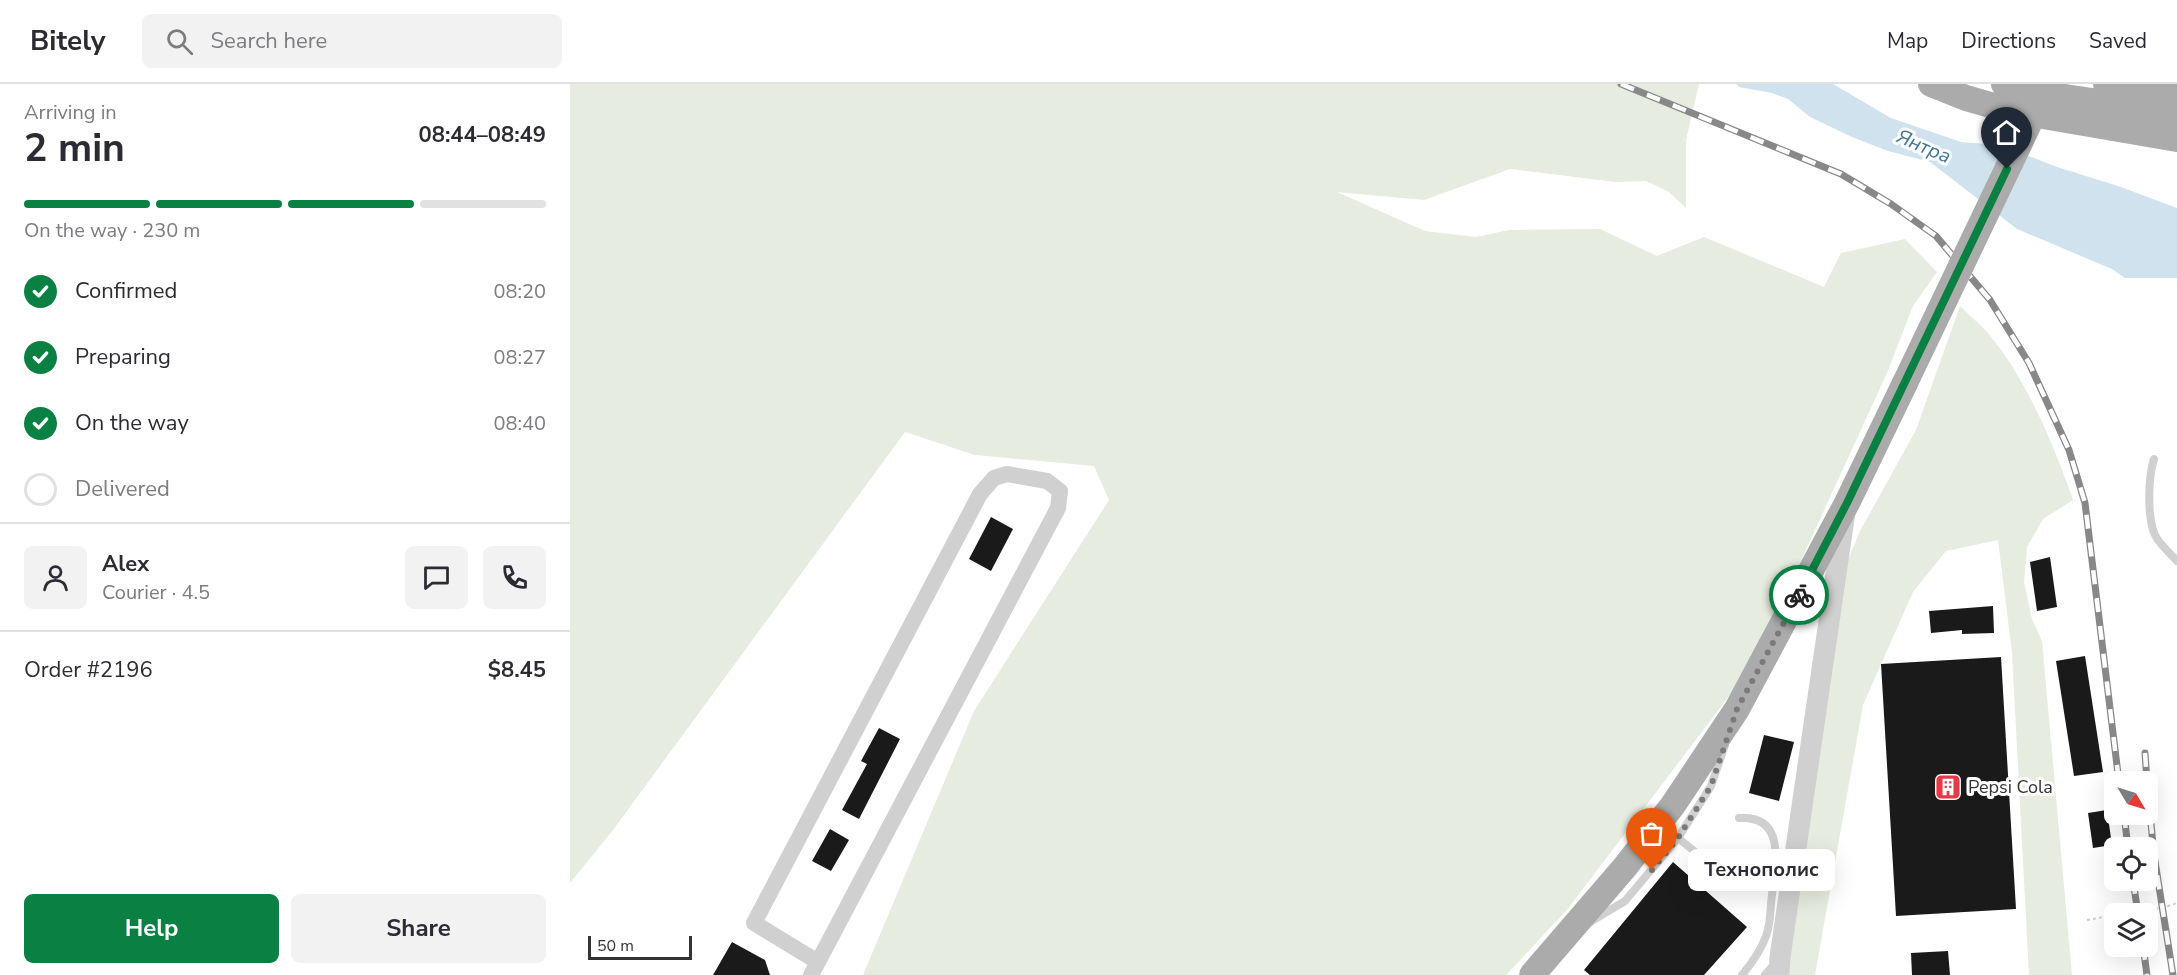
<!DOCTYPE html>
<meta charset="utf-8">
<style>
body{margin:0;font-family:"Nunito Sans",sans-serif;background:#f2f2f3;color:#2b2b33;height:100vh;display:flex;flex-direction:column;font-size:22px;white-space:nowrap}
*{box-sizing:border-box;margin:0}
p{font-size:20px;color:#7c7c81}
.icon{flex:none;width:33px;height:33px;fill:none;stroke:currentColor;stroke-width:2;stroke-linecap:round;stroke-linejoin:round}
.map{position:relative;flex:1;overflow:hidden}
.side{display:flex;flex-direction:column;background:#fff;width:570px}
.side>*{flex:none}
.needle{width:39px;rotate:128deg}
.buttons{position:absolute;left:1534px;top:687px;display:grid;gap:12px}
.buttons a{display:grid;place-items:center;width:54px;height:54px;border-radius:9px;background:#fff;box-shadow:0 6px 24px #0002;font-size:30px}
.scale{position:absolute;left:18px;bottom:15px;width:104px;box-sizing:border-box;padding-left:6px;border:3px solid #333;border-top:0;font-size:16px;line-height:21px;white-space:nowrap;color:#333;-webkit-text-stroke:4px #fff;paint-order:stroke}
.pin{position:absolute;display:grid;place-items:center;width:51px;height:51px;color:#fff;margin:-62px -26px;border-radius:50% 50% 50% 0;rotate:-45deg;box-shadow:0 0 6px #0007}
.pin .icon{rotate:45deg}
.courier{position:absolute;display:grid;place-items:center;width:60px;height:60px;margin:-30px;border:4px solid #0b8043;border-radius:50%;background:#fff;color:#222;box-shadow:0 2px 8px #0007}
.bubble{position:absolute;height:42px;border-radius:9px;background:#fff;box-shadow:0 6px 24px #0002;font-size:20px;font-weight:700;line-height:42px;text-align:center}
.overview em{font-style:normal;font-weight:700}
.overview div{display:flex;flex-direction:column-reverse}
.overview{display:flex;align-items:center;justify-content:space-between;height:102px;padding:0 24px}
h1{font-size:39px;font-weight:700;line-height:45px}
.bar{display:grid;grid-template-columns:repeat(4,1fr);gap:9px 6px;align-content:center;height:72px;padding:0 24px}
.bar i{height:8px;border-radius:4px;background:#e1e1e2}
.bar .active{background:#0b8043}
.bar p{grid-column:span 4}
.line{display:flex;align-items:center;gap:15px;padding:0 24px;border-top:2px solid #e1e1e2}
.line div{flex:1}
.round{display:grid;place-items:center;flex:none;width:63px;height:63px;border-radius:9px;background:#f2f2f3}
ol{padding:0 24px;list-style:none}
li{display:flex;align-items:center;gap:18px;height:66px}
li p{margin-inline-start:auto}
li .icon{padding:6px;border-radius:50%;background:#0b8043;color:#fff;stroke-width:4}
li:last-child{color:#7c7c81}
li i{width:33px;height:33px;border:3px solid #e1e1e2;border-radius:50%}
.cta{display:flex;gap:12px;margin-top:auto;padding:12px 24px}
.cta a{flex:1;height:69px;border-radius:9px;background:#0b8043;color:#fff;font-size:24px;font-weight:700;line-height:69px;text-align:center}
.cta a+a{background:#f2f2f3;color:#2b2b33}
header{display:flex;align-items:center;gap:36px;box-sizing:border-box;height:84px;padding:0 30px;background:#fff;border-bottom:2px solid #e1e1e2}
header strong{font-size:28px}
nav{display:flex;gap:33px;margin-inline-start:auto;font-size:21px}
.search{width:420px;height:54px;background:#f2f2f3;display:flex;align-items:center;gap:15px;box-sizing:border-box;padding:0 21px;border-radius:9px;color:#7c7c81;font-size:22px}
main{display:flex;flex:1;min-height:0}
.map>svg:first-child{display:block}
.green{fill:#e6ecdf}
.water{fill:#cfe2ee}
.building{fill:#1a1a1a}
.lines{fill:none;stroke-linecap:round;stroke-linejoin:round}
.path{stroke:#cdcdcd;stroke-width:2;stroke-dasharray:3 3;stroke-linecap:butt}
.service{stroke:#d0d0d0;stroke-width:8}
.minor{stroke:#d0d0d0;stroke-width:16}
.tertiary{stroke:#d0d0d0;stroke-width:21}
.primary{stroke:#ababab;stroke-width:26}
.rail-casing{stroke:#888;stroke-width:7}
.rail{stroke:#fff;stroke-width:4.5;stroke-dasharray:14;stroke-linecap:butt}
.primary-bridge{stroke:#ababab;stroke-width:26}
.done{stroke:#7a7a7a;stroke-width:6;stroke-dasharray:0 10.8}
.route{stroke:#0b8043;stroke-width:8}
.labels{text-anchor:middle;stroke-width:6;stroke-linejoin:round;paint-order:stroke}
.poi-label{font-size:18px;fill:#333;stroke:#fff;text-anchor:start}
.water-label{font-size:20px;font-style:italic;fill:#3f7597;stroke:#fff}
</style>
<header>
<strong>Bitely</strong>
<div class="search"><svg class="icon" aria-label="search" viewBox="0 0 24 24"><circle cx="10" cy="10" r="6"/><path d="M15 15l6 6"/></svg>Search here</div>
<nav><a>Map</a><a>Directions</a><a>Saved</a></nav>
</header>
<main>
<section class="side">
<div class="overview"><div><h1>2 min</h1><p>Arriving in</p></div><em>08:44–08:49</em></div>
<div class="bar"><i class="active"></i><i class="active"></i><i class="active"></i><i></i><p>On the way · 230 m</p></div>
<ol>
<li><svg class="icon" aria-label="check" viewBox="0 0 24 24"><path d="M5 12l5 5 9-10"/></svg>Confirmed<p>08:20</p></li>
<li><svg class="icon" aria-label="check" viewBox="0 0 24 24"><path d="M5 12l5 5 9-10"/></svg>Preparing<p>08:27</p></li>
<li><svg class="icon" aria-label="check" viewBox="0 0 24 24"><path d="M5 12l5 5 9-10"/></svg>On the way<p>08:40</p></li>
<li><i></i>Delivered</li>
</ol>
<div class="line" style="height:108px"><a class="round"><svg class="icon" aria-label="person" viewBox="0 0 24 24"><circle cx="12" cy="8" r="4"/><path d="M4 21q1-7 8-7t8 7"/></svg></a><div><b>Alex</b><p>Courier · 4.5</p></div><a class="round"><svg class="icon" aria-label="chat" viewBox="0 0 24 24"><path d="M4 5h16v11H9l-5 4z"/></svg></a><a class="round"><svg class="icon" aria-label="phone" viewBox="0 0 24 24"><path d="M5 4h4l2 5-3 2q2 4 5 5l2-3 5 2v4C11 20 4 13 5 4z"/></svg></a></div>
<div class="line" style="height:78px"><div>Order #2196</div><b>$8.45</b></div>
<div class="cta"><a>Help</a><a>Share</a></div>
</section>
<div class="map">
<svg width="1607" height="891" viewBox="0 0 1607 891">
<rect width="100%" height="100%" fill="#fff"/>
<!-- green -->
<path class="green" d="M0,0H1129L1116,56V124L1099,108L1076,97L1045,98L940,85L854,116L767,108L855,147L906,153L939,146L1030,145L1087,172L1134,153L1254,203L1271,169L1335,155L1367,188L1343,222L1317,289L1184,579L997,826L936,891H293L404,627L539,416L524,382L405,371L335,348L43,746L0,799Z
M1390,222C1399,231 1409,239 1417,248C1455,292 1484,361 1503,416L1473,435L1457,463L1454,498L1462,535L1472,557L1502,891H1459L1442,569L1428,456L1376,467L1343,508L1293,621L1245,891H1220L1219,873L1269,498L1290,447L1346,346Z"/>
<!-- water -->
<path class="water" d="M1167,0H1263L1321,34L1391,58L1430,61L1487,83L1548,102L1607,124V194H1555L1542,185L1447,145L1360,78L1318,67L1282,53L1240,33L1218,15L1202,9L1169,3Z"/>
<!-- building -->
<path class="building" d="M421,433L443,445L421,487L399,475Z
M1480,473L1487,523L1467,527L1460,478Z
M1423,522L1424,549L1392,550V546L1361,549L1359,527Z
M1515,572L1533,688L1504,692L1486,577Z
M1431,573L1446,825L1326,832L1311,580Z
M309,644L330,655L289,735L272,726L297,680L291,677Z
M1194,651L1224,658L1209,717L1179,709Z
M1537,726L1542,761L1523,764L1518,729Z
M260,745L279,756L261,787L242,777Z
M1103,778L1177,843L1134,891H1020L1014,886Z
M162,858L195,876L200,891H143Z
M1378,867L1380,891H1342L1341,869Z"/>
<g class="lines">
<!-- path -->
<path class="path" d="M1550,830L1592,824L1607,819
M1517,836L1545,831"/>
<!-- service -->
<path class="service" d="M1584,375C1578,394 1577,433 1585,451C1590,461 1600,469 1607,477
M1169,734C1217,731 1205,781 1202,811C1200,824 1201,840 1196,852C1191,866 1182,879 1172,891
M1108,754L1134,775
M1020,838L1055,817L1108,754L1141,702L1155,661
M1195,891L1206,878"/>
<!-- minor -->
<path class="minor" d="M241,891L248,878L488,424L490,407L477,397L437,390L424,394L410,410L184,839L248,878"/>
<!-- tertiary -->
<path class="tertiary" d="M1209,891L1210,873L1275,428"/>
<!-- primary -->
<path class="primary" d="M1361,0L1396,14L1438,26L1607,55
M1434,0L1488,12L1607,30
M1536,0L1607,9
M962,891L1055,783L1103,721L1167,625L1277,419L1335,299"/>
<defs>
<path id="rail" d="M1051,0L1271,90L1321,120L1366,152L1420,216L1459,279L1499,366L1515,419L1549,698
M1575,669L1577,698
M1578,708L1584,771L1603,891
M1554,730L1558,764
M1563,796L1568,830
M1573,862L1577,891"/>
</defs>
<!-- rail casing -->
<use href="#rail" class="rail-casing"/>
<!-- rail -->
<use href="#rail" class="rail"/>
<!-- primary-bridge -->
<path class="primary-bridge" d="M1335,299L1478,0"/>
</g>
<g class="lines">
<!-- done -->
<path class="done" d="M1082,786L1108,754L1141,702L1167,625L1229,511"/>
<!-- route -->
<path class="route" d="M1229,511L1277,419L1437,85"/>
</g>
<!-- icons -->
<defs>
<symbol id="building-square" viewBox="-11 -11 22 22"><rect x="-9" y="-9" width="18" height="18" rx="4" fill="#e63946" stroke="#fff"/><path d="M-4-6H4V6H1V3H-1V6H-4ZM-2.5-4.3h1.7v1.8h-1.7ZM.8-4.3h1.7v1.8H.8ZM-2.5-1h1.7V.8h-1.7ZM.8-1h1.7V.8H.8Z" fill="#fff"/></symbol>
</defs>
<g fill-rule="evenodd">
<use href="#building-square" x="1363" y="688" width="30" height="30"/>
</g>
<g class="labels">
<!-- poi labels -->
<g class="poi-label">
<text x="1398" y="709">Pepsi Cola</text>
</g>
<!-- water labels -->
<g class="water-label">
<text transform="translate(1354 62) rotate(23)" y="7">Янтра</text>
</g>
</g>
</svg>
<div class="buttons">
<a><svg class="needle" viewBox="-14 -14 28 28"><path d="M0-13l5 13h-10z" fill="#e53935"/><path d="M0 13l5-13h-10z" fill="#7c7c81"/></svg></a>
<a><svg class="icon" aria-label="locate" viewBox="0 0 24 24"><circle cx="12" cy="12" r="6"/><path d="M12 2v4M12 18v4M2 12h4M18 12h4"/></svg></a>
<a><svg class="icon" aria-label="layers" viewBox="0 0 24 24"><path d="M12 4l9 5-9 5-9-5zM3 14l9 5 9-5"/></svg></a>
</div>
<div class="scale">50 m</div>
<div class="pin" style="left:1082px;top:786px;background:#ea580c"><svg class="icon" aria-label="bag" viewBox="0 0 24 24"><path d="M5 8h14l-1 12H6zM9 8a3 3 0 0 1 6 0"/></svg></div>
<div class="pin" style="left:1437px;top:85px;background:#1f2937"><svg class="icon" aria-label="home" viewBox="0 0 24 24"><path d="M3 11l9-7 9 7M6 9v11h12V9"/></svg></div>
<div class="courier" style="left:1229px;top:511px"><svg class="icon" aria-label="bike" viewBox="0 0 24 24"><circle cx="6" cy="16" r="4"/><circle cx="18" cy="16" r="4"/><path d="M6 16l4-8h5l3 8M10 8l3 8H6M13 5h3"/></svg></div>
<div class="bubble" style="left:1118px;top:765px;width:147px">Технополис</div>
</div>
</main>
